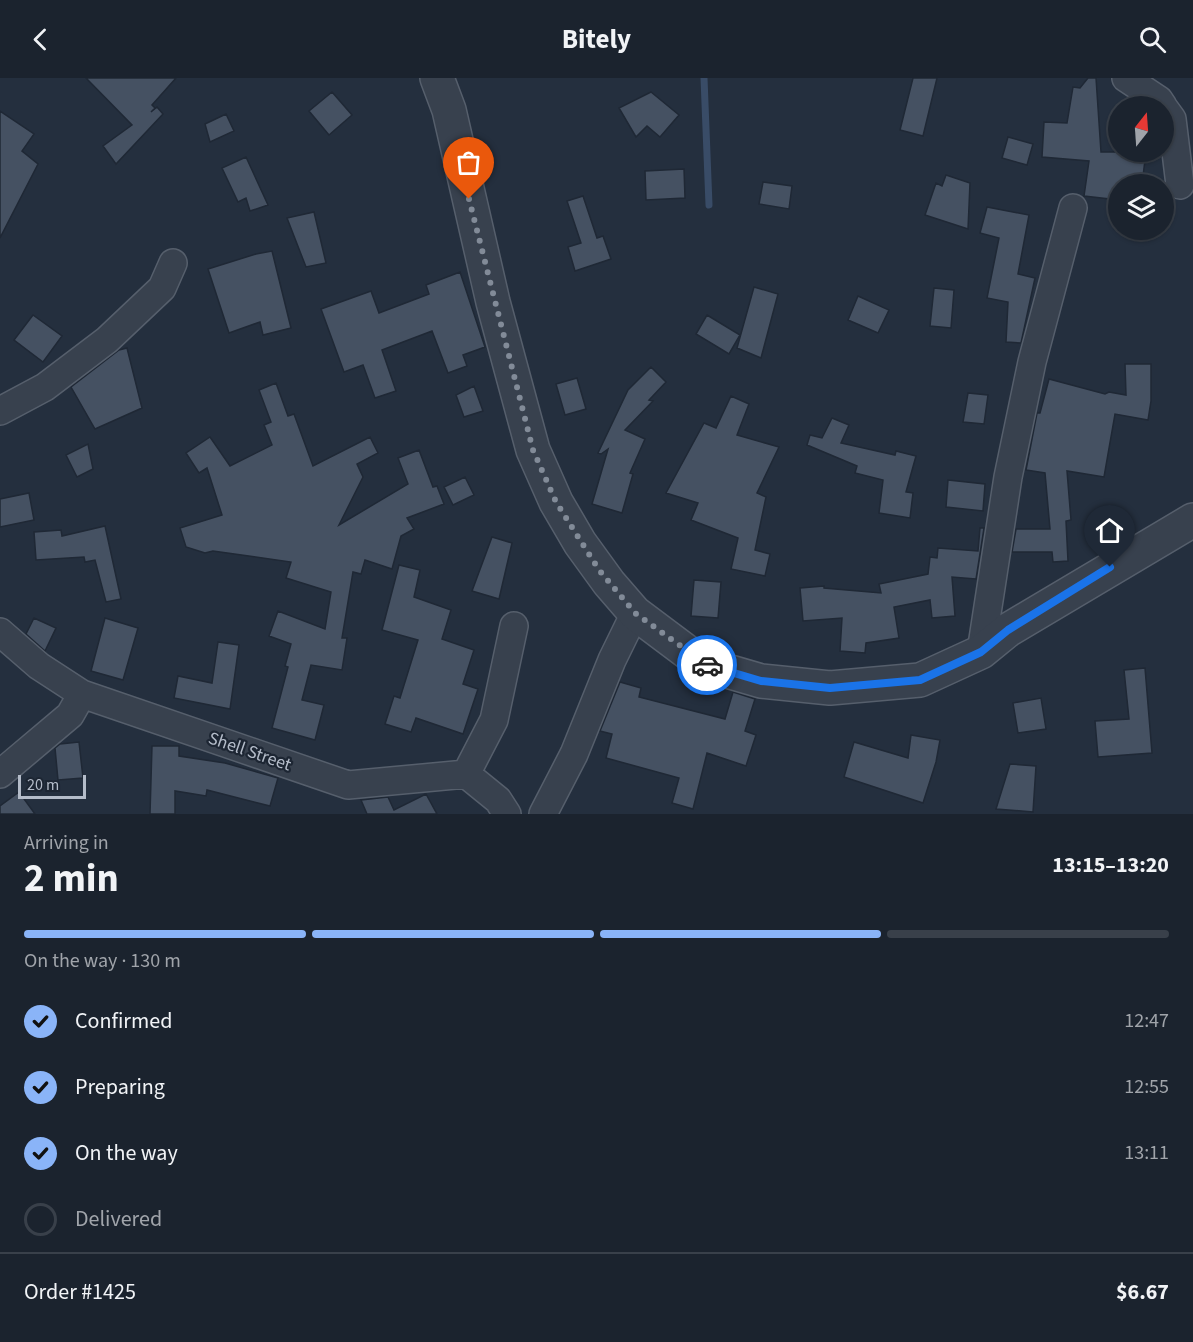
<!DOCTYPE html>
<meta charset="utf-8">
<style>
body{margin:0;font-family:"Source Sans 3",sans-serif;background:#242b36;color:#f1f3f6;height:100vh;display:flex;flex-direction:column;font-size:22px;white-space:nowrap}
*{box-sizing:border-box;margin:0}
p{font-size:20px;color:#a0a4aa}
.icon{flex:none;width:33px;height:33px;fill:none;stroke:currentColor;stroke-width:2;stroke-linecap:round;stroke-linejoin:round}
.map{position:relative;height:736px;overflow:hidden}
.side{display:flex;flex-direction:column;background:#1b232e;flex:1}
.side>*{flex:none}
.needle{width:39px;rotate:17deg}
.fabs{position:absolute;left:1108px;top:18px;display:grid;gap:12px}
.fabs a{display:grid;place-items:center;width:66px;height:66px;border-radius:50%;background:#1b232e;box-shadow:0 2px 4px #0004,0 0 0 2px #39404a;font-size:30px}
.scale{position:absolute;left:18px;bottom:15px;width:68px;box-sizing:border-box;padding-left:6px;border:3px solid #b4bcc9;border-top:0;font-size:16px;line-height:21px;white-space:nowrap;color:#b4bcc9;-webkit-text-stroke:4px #1d2633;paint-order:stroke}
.pin{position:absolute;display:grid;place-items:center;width:51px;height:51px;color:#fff;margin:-62px -26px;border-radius:50% 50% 50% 0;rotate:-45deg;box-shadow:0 0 6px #0007}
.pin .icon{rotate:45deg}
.courier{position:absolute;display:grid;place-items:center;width:60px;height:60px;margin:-30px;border:4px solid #1a73e8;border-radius:50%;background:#fff;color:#222;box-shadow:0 2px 8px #0007}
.head em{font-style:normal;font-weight:700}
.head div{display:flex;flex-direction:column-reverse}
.head{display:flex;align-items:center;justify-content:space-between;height:102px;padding:0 24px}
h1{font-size:39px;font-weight:700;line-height:45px}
.bar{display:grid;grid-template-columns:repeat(4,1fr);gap:9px 6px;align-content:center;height:72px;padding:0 24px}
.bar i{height:8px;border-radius:4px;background:#39404a}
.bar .selected{background:#8ab4f8}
.bar p{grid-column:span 4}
.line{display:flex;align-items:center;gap:15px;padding:0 24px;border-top:2px solid #39404a}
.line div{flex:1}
ol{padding:0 24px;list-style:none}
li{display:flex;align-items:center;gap:18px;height:66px}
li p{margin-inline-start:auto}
li .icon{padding:6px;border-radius:50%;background:#8ab4f8;color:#111;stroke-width:4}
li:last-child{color:#a0a4aa}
li i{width:33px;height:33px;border:3px solid #39404a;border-radius:50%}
header{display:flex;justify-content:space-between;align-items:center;height:78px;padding:0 24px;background:#1b232e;font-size:27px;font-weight:700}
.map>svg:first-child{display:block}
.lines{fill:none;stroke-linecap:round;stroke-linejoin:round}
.stream{stroke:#394c67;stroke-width:7}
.building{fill:#455162;stroke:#1f2835;stroke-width:1.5}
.minor-casing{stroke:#565f6c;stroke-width:30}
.tertiary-casing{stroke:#565f6c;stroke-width:36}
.minor{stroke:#38414e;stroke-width:27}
.tertiary{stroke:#38414e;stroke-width:33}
.done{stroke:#828b98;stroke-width:6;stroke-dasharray:0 10.8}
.route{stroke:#1a73e8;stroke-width:8}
.labels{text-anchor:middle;stroke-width:4.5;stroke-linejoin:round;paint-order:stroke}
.street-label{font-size:18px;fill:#b4bcc9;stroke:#1d2633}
</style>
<header><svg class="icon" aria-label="back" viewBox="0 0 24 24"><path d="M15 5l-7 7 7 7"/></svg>Bitely<svg class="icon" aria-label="search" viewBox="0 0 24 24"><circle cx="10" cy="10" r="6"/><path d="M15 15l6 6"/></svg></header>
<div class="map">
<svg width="1193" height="736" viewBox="0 0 1193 736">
<rect width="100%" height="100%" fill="#242f3e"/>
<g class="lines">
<!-- stream -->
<path class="stream" d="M704,0L709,127"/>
</g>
<!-- building -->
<path class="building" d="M86,0H176L152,27L155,30L151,34L157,29L163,36L116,86L103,68L132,47Z
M913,0H937L923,58L900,52Z
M1088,0H1096L1101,74H1146L1142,106H1119V122L1084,118L1089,83L1042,79L1044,44L1067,45L1073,9L1080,10Z
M332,14L352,37L329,57L309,33Z
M651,14L679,37L660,59L647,48L636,59L619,30Z
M0,33L34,56L22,73L38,86L0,160Z
M226,36L234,53L210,64L205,46Z
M1008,59L1033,66L1027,87L1002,80Z
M246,79L268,127L250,133L246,120L238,124L222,90Z
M684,91L685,120L646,122L645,93Z
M946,97L970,105L968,151L925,137L936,105L942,108Z
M763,104L792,108L789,131L759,126Z
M583,118L597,160L603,158L611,181L575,193L568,169L581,165L567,123Z
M987,129L1029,137L1018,196L1035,200L1021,265L1006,264L1008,224L987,220L999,160L980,155Z
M314,134L326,185L306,189L287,140Z
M272,173L291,250L263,257L260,244L229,255L208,191L256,176Z
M460,194L485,269L463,277L467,288L448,295L432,253L382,272L396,313L375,320L363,287L344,294L321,231L371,213L379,235L429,216L426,207Z
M754,209L778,216L761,280L737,270Z
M934,210L954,212L951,250L930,248Z
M858,218L889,232L878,255L848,242Z
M33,237L62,258L43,284L14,262Z
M707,237L740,257L729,276L696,256Z
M127,270L142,330L95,351L71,309L119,272Z
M1125,286H1151V323L1148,342L1115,336L1104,399L1067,393L1071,442L1066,443L1068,483L1053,484L1052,474H1012L1016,451H1050L1045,395L1026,392L1037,335H1040L1049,301L1105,316L1109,314L1126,317Z
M651,289L666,304L649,322L653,323L625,352L645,361L630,395L633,396L622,435L592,426L608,371L601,376L598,375L628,312Z
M577,300L586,331L565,337L556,306Z
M276,305L288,338L294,336L313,388L370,359L378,375L357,386L363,399L339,447L408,406L398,380L419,372L433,409L437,408L444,426L407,440L414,451L401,458L392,491L365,482L361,496L353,494L342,560H347L342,592L311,587L302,622L324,627L315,662L272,650L288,589L285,588L291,566L269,558L278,533L325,551L331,514L286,500L291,484L213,473L205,475L186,469L180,450L222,437L207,390L199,395L186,375L210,359L230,388L272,367L264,347L271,344L259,312Z
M474,308L483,333L464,339L456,317Z
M968,315L988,317L984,346L963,344Z
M731,318L749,326L737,357L779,369L757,415L766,419L755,472L770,476L765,498L731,491L738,460L691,442L698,425L666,415L704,345L716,350Z
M832,340L849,347L841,365L895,377L896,373L916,378L906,414L913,415L910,440L879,435L883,402L855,395L857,388L807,367L810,357L822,360Z
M88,366L93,391L77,399L66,377Z
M465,399L474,417L453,427L444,409Z
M948,402L985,406L983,433L946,429Z
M29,415L34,442L0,449V421Z
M105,448L121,521L106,524L95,482L85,484L84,479L36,482L34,454L61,452L62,458Z
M980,450H984L976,501L952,499L955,538L932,540L930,522L894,529L899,560L866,565L865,575L840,573L842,540L803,543L800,510L824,508V510L881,515L879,506L928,496L930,479L937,480L938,470L978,473Z
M492,459L512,465L499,521L472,513Z
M399,487L420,492L414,519L451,532L442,561L474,572L463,606L478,611L463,656L416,640L411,654L385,646L394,618L400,620L418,562L382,552Z
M694,502L721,504L718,540L691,538Z
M34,540L56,550L45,573L26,556Z
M105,540L138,550L123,602L91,593Z
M218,564L239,567L230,631L174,620L178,598L212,605Z
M1145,590L1152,675L1098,679L1095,643L1129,641L1124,592Z
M620,604L641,610L639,619L725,641L733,614L755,621L745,653L756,657L746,688L707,675L693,731L672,725L679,700L606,680L612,656L600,653Z
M1041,620L1046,651L1018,655L1013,625Z
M911,657L940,662L936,684L923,725L844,699L854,664L908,680Z
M79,664L83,700L58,702L55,670L60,666Z
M152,668H179V678L225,685L278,700L270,728L207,712L206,718L175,713V736H150Z
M1010,686L1036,688L1033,734L996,731Z
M19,714L35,736H0V728Z
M426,716L437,736H367L361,722L388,719L394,732Z"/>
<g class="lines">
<defs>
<path id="minor" d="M1126,0L1159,22L1163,28
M1164,30L1172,41L1180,107
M0,333L45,309L107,262L162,210L173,185
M0,554L39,588L82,616L348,707L466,696L498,722L507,736
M981,574L1008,399L1032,284L1073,130
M0,696L70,637L82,616
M466,696L494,642L514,548
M543,736L574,676L612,582L635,535"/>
<path id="tertiary" d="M437,0L449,32L493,224L533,372L556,424L580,465L609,505L635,535L703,586L761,603L830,610L920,602L981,574L1008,552L1193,442"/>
</defs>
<!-- minor casing -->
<use href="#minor" class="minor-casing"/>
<!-- tertiary casing -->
<use href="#tertiary" class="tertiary-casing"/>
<!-- minor -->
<use href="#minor" class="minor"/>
<!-- tertiary -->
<use href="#tertiary" class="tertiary"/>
</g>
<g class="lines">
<!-- done -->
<path class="done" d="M469,121L533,372L556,424L599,492L635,535L707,587"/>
<!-- route -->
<path class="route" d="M707,587L761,603L830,610L920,602L981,574L1008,552L1110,489"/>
</g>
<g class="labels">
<!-- street labels -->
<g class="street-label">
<text transform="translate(250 673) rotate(19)" y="6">Shell Street</text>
</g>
</g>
</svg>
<div class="fabs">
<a><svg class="needle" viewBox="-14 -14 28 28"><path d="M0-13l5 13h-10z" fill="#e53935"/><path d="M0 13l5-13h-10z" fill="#a0a4aa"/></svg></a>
<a><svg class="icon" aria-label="layers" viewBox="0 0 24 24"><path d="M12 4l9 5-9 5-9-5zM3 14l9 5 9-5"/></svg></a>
</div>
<div class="scale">20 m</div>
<div class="pin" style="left:469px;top:121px;background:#ea580c"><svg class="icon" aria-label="bag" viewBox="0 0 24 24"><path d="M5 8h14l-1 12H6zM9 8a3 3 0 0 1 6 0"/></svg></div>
<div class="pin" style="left:1110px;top:489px;background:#1f2937"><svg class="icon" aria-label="home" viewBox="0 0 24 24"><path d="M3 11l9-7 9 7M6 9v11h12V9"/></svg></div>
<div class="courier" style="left:707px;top:587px"><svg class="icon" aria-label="car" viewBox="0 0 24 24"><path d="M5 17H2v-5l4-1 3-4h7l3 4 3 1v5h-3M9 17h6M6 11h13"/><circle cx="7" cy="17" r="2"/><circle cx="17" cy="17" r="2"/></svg></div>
</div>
<section class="side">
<div class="head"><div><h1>2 min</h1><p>Arriving in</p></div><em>13:15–13:20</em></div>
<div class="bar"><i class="selected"></i><i class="selected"></i><i class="selected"></i><i></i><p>On the way · 130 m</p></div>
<ol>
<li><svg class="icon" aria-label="check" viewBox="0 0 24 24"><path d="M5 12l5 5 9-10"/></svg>Confirmed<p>12:47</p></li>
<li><svg class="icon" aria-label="check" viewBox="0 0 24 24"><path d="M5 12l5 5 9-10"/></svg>Preparing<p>12:55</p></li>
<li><svg class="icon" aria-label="check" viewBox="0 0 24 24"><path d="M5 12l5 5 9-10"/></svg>On the way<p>13:11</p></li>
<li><i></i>Delivered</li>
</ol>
<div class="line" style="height:78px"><div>Order #1425</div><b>$6.67</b></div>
</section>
